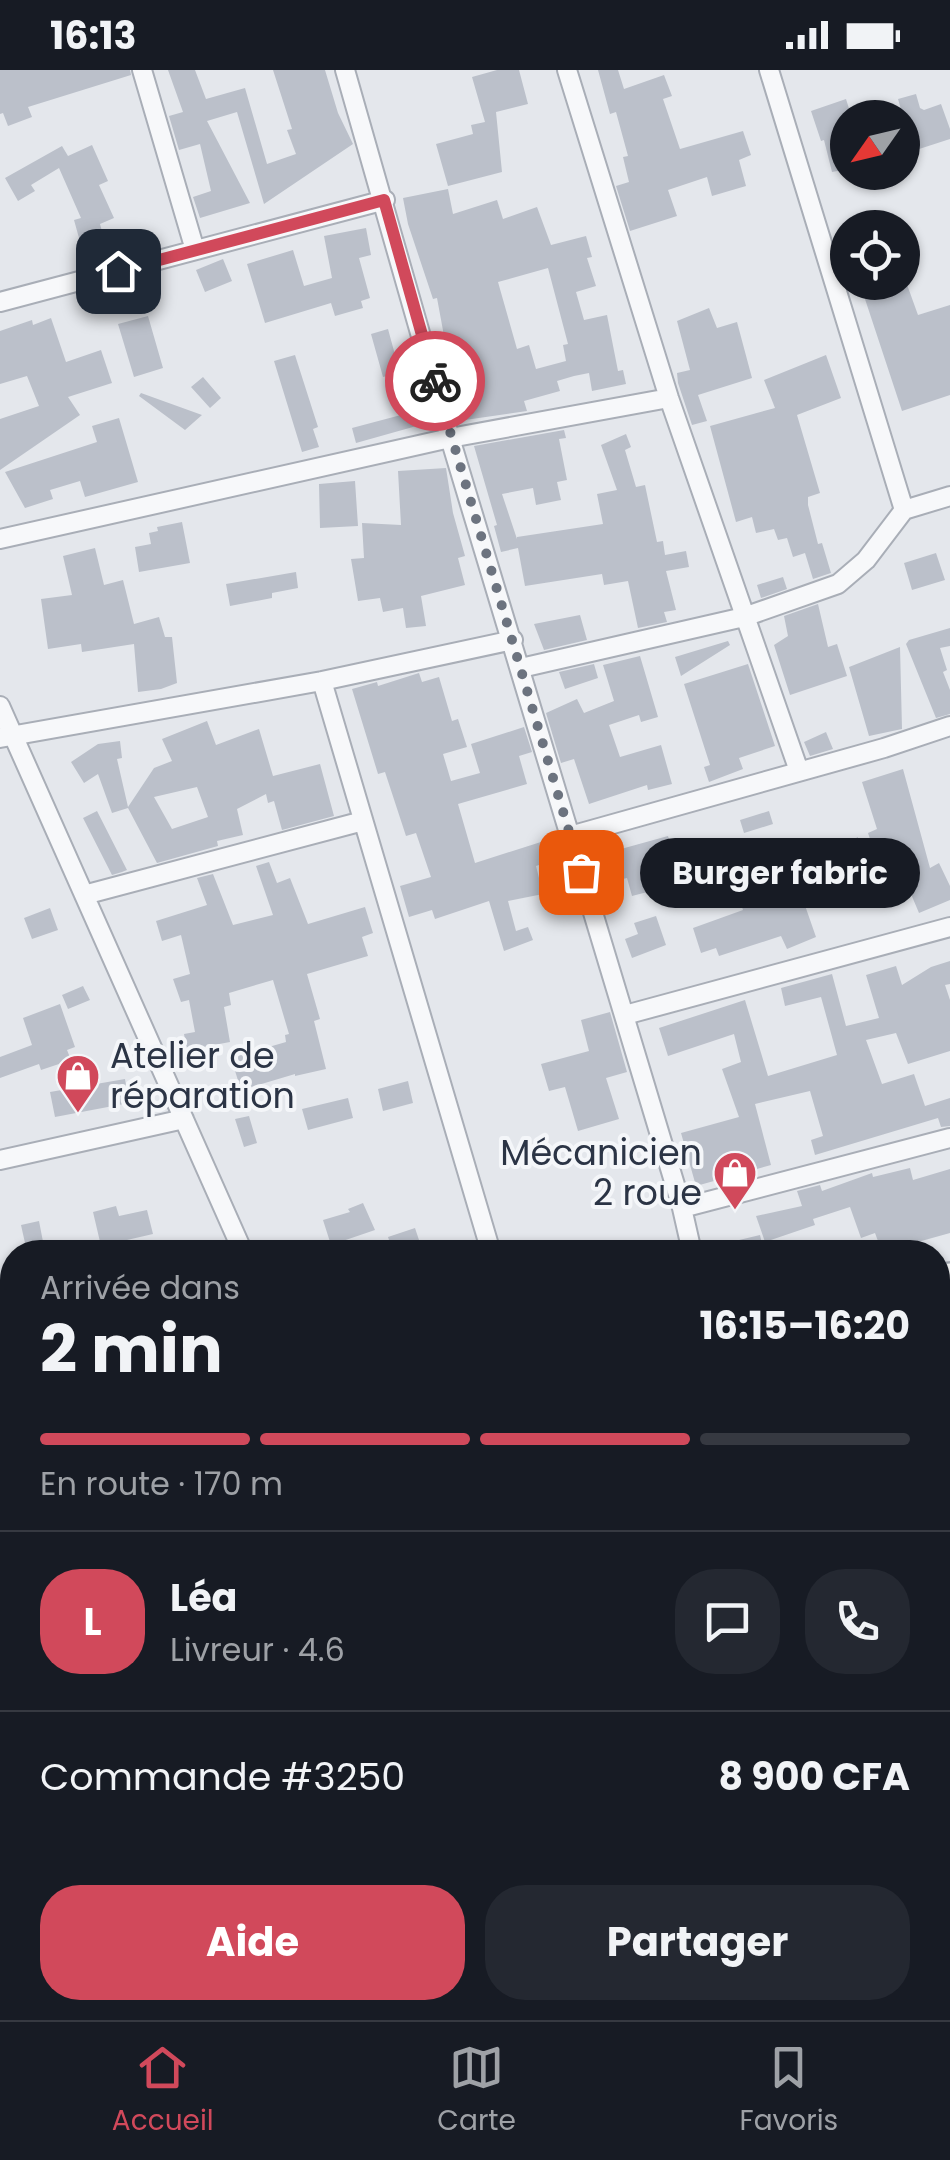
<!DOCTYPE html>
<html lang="fr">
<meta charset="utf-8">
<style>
body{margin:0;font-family:Poppins,sans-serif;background:#242831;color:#f1f3f6;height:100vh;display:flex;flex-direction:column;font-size:38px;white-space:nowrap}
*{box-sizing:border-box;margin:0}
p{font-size:32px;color:#9ea1a6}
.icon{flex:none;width:55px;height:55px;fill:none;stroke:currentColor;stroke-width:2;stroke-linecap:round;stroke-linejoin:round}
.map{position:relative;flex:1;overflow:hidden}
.panel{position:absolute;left:0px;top:1170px;width:950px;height:780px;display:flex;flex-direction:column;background:#171b24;border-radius:40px 40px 0 0;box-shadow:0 2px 8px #0004}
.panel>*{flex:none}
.needle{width:65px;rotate:236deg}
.buttons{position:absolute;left:830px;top:30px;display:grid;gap:20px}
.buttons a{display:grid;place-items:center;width:90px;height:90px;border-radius:50%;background:#171b24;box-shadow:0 2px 8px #0004;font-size:50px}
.pin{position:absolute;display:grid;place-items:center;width:85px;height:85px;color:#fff;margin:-42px;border-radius:20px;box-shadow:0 5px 15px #0006}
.courier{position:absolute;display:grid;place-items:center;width:100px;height:100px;margin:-50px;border:8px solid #d1495b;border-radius:50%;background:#fff;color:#222;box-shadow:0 2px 12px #0007}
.bubble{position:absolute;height:70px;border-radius:35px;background:#171b24;box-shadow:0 2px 8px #0004;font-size:32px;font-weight:700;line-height:70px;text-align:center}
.summary em{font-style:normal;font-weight:700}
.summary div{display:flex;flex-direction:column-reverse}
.summary{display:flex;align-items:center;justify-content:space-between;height:170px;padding:0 40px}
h1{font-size:65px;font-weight:700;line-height:75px}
.bar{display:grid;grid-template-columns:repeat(4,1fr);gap:15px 10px;align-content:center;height:120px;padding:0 40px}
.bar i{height:12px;border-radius:8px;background:#363941}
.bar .on{background:#d1495b}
.bar p{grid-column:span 4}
.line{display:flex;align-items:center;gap:25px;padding:0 40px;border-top:2px solid #363941}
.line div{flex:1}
.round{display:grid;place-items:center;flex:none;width:105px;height:105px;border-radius:40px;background:#242831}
.button{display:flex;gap:20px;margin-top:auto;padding:20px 40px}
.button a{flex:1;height:115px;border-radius:40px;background:#d1495b;color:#fff;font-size:40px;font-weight:700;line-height:115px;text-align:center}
.button a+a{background:#242831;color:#f1f3f6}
.status{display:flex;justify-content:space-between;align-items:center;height:70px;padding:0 50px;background:#171b24;direction:ltr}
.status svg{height:28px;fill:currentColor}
.tabs{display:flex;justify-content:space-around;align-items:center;height:140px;border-top:2px solid #363941;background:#171b24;font-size:28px;color:#9ea1a6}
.tabs a{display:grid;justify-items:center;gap:5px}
.tabs .on{color:#d1495b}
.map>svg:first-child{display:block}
.green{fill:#c9d6c5}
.building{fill:#bbc0ca;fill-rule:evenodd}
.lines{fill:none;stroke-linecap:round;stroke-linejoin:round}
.street-casing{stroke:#a9aeb7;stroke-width:22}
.secondary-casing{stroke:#a9aeb7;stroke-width:30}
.street{stroke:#f7f8fa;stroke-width:18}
.secondary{stroke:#fff;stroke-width:25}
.done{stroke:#6c737f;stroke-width:10;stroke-dasharray:0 18}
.route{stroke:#d1495b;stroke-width:12}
.labels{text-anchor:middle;stroke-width:8;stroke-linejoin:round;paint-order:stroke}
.poi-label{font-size:35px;fill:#2b3445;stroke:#f4f6f9;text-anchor:start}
</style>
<div class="status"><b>16:13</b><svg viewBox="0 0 49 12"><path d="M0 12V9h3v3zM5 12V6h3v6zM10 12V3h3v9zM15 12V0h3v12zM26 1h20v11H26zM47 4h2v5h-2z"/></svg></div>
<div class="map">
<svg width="950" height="1950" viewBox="0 0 950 1950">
<rect width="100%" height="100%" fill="#e4e7ec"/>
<!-- green -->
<path class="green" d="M950,1369V1950H885L861,1941L847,1950H753L768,1938H938V1370Z"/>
<!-- building -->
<path class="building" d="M0,0H130L131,5L28,37L32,47L8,56L3,43L0,44Z
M168,0H195L206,29L245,18L267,94L296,84L287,60L292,59L273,0H325L338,43L353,74L264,134L237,42L207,51L250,133L200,148L193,127L211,121L200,74L179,80L169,46L183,42Z
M497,0H519L528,34L496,42L502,102L448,116L436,74L473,64L471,55L485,52L472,7Z
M598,0H618L624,19L664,5L672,26L663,29L680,79L743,61L751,85L739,90L746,116L712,126L707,107L668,120L677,146L630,161L616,116L629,112L623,87L628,86L616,42L610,44Z
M916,24L920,38L924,40L941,34L950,59V69L913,81L898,29Z
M846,29L852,48H848V99L832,102L824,70L821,71L811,41Z
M92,75L108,111L99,115L114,148L100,154L109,187L86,193L74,150L81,148L59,98L31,115L35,121L18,131L5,108L62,76L68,86Z
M448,119L453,144L497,130L503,149L537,137L551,175L586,166L592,187L587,188L596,216L576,222L584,250L607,245L618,301L623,300L626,314L592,321L589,303L574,306L557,311L560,321L524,331L527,341L465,350L454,320L437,228L433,229L408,154L403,128ZM548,198L568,274L563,275L566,291L536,299L529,275L517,279L498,212Z
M366,158L371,185L359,188L370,228L361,231L363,238L335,246L331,233L265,253L247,194L293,180L304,216L332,208L324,166Z
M223,189L232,211L205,222L196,200Z
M905,209L918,245L950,235V325L902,341L863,223Z
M709,238L717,258L737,252L752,308L698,325L707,351L692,355L678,313L677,303L690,300L677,251Z
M148,246L163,298L134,307L118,254Z
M51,248L66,292L101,280L112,313L68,327L80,345L0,400V349L39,336L27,306L0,314V261L32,250L33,255Z
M388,259L400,303L383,307L371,264Z
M295,285L318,357L313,359L319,377L302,382L274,291Z
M826,285L841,328L797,345L820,423L808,427V435L818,474L822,473L831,503L813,509L805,483L793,487L787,468L778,470L774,459L756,463L752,447L736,452L710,356L775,338L764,310Z
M203,307L221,328L210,338L191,317Z
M141,323L202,345L185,360L139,326Z
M416,341L420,355L356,373L352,358Z
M119,348L138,412L85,427L80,411L50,420L53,429L25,438L5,402L97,372L92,356Z
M564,360L566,368L559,369L567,410L557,412L561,430L536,435L533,418L502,424L517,469V467L603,454L597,424L617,420L601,375L626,364L631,377L625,380L636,417L645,415L657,472L663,471L665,485L686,481L689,497L666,501L676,540L664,542L667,552L638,558L628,511L604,515L602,504L525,516L518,478L501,482L494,456L497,455L474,376Z
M446,398L453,443L465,486L458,488L465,515L421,526L426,556L406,558L403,538L383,542L380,528L358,531L351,489L364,488L362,453L401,455L398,401Z
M355,411L358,456L320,458L319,414Z
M182,452L190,493L139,502L135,477L151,474L149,463L158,461L157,457Z
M95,478L104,515L123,510L134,554L159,547L165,567H172L177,613L161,619L138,622L134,574L82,582L81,574L48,579L41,529L72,525L63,486Z
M936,483L945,510L912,520L904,493Z
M296,502L298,518L272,523V528L230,536L226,514Z
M783,507L787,519L761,528L757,515Z
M818,534L828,577L837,574L847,606L790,625L774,575L788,566L784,546Z
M580,545L587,570L544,580L534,554Z
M950,558V576L940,578L947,600L943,602L950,620V644L936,648L906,574L909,570Z
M728,571L730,575L681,606L675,587Z
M900,577L902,659L869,666L849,597Z
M640,586L658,647L641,652L639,645L609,655L620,687L661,675L672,714L648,720L647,715L589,734L574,689L561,693L546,643L577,629L584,643L614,631L603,595Z
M594,594L598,608L565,619L559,602Z
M748,594L775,676L739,688L743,699L709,712L704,697L710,695L684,614Z
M419,603L422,612L439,607L452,651L458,649L467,677L443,684L451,711L480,703L471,674L524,657L532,682L519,686L527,714L458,734L475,793L544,771L551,791L536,796L543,824L508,831L516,861L528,857L533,870L504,881L489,831L435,849L432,840L409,847L400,816L431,807L416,763L406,766L385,702L378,704L352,619L377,612L378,616Z
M207,651L216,675L259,659L273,706L320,694L334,746L282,760L274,731L268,733L266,724L237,739L243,765L217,771L218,776L157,793L128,738L112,743L98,704L84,713L71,692L98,674L120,671L122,688L117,689L128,737L154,698L172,691L162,669ZM197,717L208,747L172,759L154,727Z
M826,662L833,679L810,686L804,672Z
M903,699L930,798L939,793L950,816V830L919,843L911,824L905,791L880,799L868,763L877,759L862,712Z
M97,741L127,800L122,802L112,805L83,748Z
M769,741L773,754L744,763L740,750Z
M668,766L682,813L632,826L627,808L614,811L609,791L623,788L621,779Z
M858,767L847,828L829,824L835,789L793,801L816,867L787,879L781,866L719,886L716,878L701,883L693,858L743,840L730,803L801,781L842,772L843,775Z
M269,792L277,813L290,808L308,854L365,837L373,863L362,867L368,886L307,904L320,949L314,951L326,999L295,1006V1004L241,1020L231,988L286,972L285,965L289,964L273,910L229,923L231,935L224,937L230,972L187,980L184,964L195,962L189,930L181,932L173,909L190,904L181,865L162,871L156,851L207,835L197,808L213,804L233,855L273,845L256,796Z
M50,838L58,860L32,869L24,848Z
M656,846L666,875L632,888L625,869L638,864L634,853Z
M950,891V914L945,915L950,930V981L908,994L896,963L866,970L882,1014L914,1004L925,1036L950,1028V1056L941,1057L938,1048L815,1085L811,1070L823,1066L810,1021L755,1034L771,1095L696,1116L681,1063L739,1047L722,999L741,992L734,964L668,986L659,958L745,930L768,1006L837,985L821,927L785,936L781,918L832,904L846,956L879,948L866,905L896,896L902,915L931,897Z
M83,916L90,930L68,939L62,925Z
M60,934L75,977L67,980L71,990L41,1000L39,994L0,1008V987L32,975L23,948Z
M610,942L627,1002L606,1008L619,1049L578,1061L565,1017L549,1021L541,994L589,981L581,950Z
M125,1009L129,1033L55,1047L50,1022Z
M408,1011L413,1033L383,1041L378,1019Z
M348,1028L353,1048L308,1060L302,1039Z
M249,1046L257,1073L244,1077L235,1049Z
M910,1098L913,1110L950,1099V1163L882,1182L875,1163L861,1168L850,1137L813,1149L815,1155L765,1172L756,1146L802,1136L797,1121L820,1115L822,1121L872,1103L873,1107Z
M363,1133L375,1160L331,1175L323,1150L350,1142L348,1139Z
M116,1136L119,1146L147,1140L153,1164L101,1176L93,1142Z
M39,1151L45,1182H27L21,1155Z
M415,1158L420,1173L393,1182L388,1167Z
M760,1165L764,1182H710V1177Z"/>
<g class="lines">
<defs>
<path id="street" d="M142,0L195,180
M345,0L450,368L682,1138L692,1182
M567,0L669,328L799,701
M769,0L904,440
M0,232L385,130
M0,469L450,368L669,328
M521,598L744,547L838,514L866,490L904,440L950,426
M322,611L491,1182
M0,636L243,1182
M0,668L322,611L513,570
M570,766L884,678L950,656
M84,825L363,751
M625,945L950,857
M0,1090L184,1049
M682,1138L950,1068
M0,1295L12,1292
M481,1938L488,1950"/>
<path id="secondary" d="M938,1209L950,1206
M0,1459L12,1456
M0,1481L12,1478"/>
</defs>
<!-- street casing -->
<use href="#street" class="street-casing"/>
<!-- secondary casing -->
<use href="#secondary" class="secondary-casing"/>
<!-- street -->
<use href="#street" class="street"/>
<!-- secondary -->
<use href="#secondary" class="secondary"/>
</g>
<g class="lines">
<!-- done -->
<path class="done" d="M435,311L581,802"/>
<!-- route -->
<path class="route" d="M118,201L384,130L435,311"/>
</g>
<!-- icons -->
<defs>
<symbol id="shop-pin" viewBox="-11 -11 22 30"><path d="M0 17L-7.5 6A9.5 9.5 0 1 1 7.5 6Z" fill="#d1495b" stroke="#f4f6f9"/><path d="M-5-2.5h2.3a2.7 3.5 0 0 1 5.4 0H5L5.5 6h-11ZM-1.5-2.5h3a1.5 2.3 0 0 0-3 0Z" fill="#fff"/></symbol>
</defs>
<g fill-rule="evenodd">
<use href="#shop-pin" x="53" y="981" width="50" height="68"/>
<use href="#shop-pin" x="710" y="1078" width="50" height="68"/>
</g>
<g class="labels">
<!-- poi labels -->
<g class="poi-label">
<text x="110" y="998">Atelier de<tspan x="110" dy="40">réparation</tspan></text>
<text x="702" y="1095" text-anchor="end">Mécanicien<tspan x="702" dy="40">2 roue</tspan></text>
</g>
</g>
</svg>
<div class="buttons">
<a><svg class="needle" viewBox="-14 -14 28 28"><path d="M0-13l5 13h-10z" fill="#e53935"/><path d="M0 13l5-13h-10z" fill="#9ea1a6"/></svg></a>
<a><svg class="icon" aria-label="locate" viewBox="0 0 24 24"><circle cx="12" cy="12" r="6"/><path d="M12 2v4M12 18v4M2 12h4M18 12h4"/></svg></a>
</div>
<div class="pin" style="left:581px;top:802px;background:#ea580c"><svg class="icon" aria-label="bag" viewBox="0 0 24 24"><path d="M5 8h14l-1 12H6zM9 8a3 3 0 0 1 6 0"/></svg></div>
<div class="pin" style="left:118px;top:201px;background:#1f2937"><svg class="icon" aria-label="home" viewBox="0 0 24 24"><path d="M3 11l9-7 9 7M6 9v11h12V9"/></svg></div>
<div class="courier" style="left:435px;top:311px"><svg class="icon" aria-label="bike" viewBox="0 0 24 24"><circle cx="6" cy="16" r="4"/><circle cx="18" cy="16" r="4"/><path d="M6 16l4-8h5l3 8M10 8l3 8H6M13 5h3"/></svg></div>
<div class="bubble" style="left:640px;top:768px;width:280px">Burger fabric</div>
<section class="panel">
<div class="summary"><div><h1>2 min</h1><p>Arrivée dans</p></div><em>16:15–16:20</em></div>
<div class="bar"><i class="on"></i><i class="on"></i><i class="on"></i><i></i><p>En route · 170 m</p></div>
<div class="line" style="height:180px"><b class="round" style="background:#d1495b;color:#fff">L</b><div><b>Léa</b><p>Livreur · 4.6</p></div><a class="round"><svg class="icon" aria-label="chat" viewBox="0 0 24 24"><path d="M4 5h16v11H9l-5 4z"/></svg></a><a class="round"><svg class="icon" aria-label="phone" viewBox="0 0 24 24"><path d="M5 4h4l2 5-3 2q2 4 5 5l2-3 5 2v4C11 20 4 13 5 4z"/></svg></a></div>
<div class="line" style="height:130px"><div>Commande #3250</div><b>8 900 CFA</b></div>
<div class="button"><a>Aide</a><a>Partager</a></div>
</section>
</div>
<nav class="tabs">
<a class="on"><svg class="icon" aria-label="home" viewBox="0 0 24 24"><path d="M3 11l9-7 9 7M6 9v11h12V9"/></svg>Accueil</a>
<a><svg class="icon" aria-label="map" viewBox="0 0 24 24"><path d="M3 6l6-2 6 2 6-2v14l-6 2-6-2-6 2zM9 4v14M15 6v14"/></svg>Carte</a>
<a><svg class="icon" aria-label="saved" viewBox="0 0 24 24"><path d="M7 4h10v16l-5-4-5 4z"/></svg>Favoris</a>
</nav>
